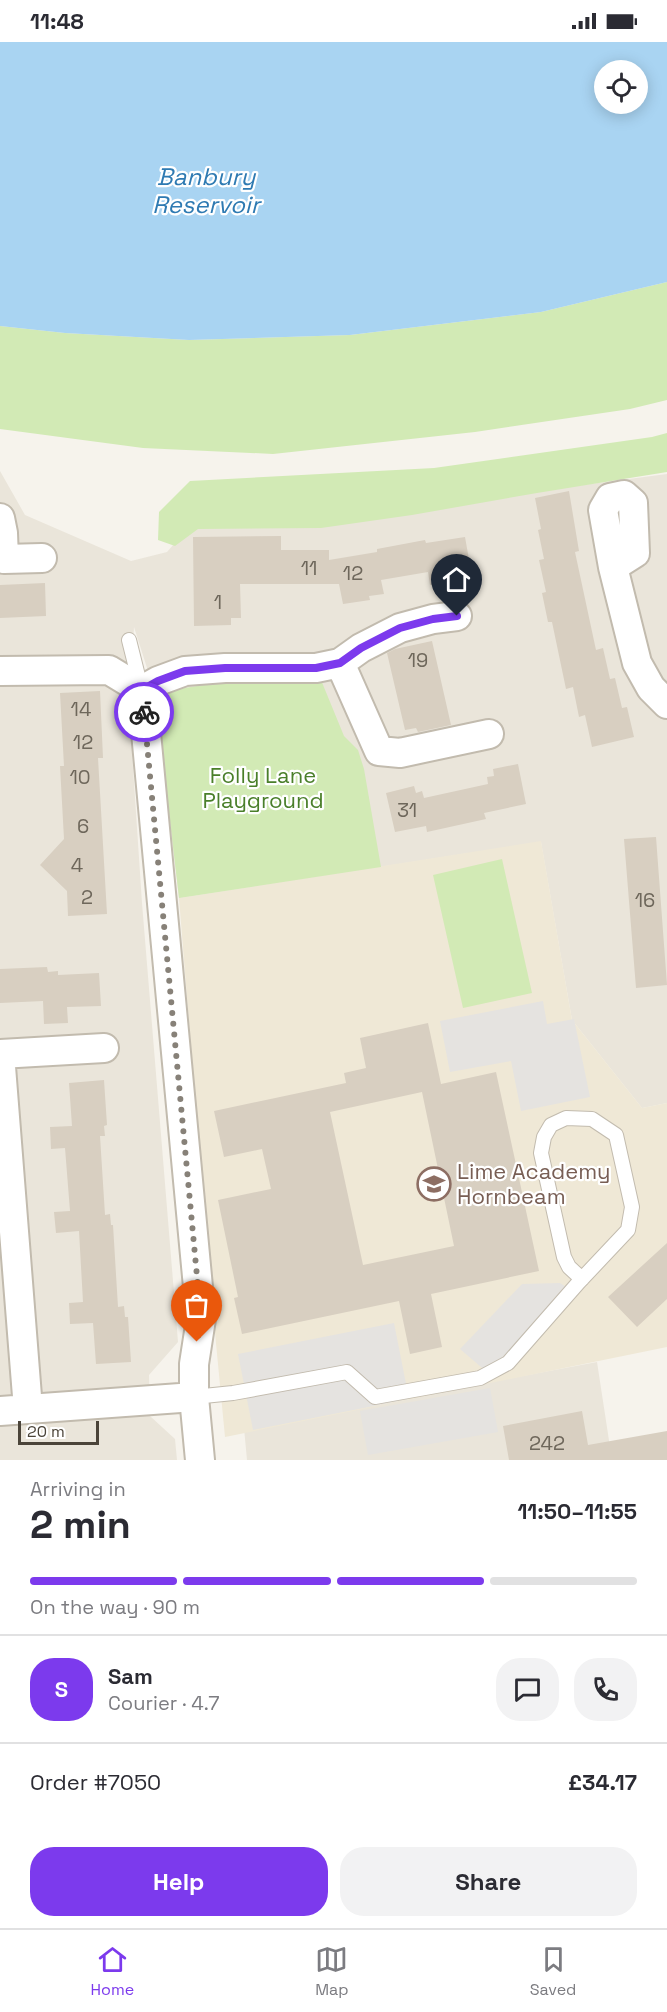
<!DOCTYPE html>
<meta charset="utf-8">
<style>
body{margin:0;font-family:"Space Grotesk",sans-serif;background:#f2f2f3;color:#2b2b33;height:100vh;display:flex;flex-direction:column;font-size:22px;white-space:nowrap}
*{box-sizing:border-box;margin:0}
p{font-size:20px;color:#7c7c81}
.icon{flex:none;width:33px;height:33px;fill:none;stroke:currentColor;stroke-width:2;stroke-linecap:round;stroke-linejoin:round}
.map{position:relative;height:1418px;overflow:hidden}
.drawer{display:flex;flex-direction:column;background:#fff;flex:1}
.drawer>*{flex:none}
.controls{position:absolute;left:594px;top:18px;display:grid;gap:12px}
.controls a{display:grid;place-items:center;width:54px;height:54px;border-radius:50%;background:#fff;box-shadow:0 3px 15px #0003;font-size:30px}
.scale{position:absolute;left:18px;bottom:15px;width:81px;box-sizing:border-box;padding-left:6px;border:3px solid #4b4439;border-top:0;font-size:16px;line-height:21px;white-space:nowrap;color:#4b4439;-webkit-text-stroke:4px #fff;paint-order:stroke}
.pin{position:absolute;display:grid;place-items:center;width:51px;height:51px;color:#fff;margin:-62px -26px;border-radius:50% 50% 50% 0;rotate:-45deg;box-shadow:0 0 6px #0007}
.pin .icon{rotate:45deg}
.courier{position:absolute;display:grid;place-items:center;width:60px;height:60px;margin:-30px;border:4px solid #7c3aed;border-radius:50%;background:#fff;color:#222;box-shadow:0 2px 8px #0007}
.overview em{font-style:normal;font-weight:700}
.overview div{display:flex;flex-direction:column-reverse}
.overview{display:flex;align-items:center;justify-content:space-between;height:102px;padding:0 30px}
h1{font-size:39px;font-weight:700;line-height:45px}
.bar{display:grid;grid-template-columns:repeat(4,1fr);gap:9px 6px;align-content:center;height:72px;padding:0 30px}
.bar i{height:8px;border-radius:4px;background:#e1e1e2}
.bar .selected{background:#7c3aed}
.bar p{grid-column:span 4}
.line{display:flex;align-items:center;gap:15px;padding:0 30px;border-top:2px solid #e1e1e2}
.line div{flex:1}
.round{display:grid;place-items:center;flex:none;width:63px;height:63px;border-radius:24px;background:#f2f2f3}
.cta{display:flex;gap:12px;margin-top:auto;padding:12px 30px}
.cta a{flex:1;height:69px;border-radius:24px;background:#7c3aed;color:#fff;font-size:24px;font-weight:700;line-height:69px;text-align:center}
.cta a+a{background:#f2f2f3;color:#2b2b33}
.status{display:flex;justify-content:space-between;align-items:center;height:42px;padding:0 30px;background:#fff;direction:ltr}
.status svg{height:16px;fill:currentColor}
.menu{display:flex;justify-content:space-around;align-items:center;height:84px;border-top:2px solid #e1e1e2;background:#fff;font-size:16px;color:#7c7c81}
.menu a{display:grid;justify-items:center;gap:3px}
.menu .selected{color:#7c3aed}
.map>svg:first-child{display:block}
.residential{fill:#eae5da}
.education{fill:#efe8d6}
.green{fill:#d2eab5}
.parking{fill:#e5e3e0}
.water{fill:#a9d4f2;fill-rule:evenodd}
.building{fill:#d8cfc1;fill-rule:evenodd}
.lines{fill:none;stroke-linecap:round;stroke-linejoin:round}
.lane-casing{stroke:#c2bbae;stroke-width:16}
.street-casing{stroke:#c2bbae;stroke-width:32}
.lane{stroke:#fff;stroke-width:14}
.street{stroke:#fff;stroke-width:28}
.done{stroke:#878178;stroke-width:6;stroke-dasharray:0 10.8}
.route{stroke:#7c3aed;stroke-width:8}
.labels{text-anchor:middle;stroke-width:4.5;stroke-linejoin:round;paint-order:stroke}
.number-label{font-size:20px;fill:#6e675b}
.park-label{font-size:22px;fill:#4a7f2a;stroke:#fff}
.education-label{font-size:22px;fill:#785e54;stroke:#fff;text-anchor:start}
.water-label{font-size:24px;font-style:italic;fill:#2e7ab2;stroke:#fff}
</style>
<div class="status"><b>11:48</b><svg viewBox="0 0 49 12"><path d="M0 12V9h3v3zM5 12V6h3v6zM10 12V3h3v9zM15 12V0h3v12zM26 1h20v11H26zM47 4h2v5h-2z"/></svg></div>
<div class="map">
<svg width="667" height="1418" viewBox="0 0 667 1418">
<rect width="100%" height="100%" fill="#f6f3ec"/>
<!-- residential -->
<path class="residential" d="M0,429L25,473L131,519L167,510L194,479L461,459L667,432V1061L642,1066L572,978L541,800L179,856L155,651L134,585L129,665L142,861L178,1300L149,1333L150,1374L175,1397L177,1418H0Z
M597,1320L612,1418H247L244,1386Z"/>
<!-- education -->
<path class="education" d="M541,799L572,978L642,1066L667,1061V1305L225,1395L208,1218L179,856Z"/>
<!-- green -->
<path class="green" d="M667,240V358L630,367L475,390L273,412L143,406L0,387V284L65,291L189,298L350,293L541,270Z
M667,391V430L537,451L412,473L321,486L198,487L175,504L158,498L159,470L190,439L434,426L652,395Z
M321,638L344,694L358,708L364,727L381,825L179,856L155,651L227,639Z
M502,817L532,951L463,966L433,833Z"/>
<!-- parking -->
<path class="parking" d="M543,959L547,982L574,977L590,1055L521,1069L511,1019L450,1030L440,979Z
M560,1241L577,1252L516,1322L488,1331L460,1307L522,1242Z
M394,1281L409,1357L253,1388L238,1312Z
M490,1346L498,1390L368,1413L360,1369Z"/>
<!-- water -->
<path class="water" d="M0,0H667V240L541,270L350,293L189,298L65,291L0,284ZM604,28H638V62H604Z"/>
<!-- building -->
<path class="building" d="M569,449L579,509L575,510L596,608L603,606L610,637L615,636L622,666L627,665L634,695L592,705L585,673L579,675L573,645L566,647L552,580H548L542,551L546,550L539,518L544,517L538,488L541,487L535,456Z
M281,494V508H329V518L377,510V507L425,498L426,501L465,495L473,540L449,544L448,540L430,543L428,530L381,538L384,552L369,554L370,558L343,562L339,542H240L241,576H231V583L194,584L193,495Z
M45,541L46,574L0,576V543Z
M432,599L451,683L418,690L416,686L405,688L387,611L395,607Z
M100,649L103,716H98L107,872L68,874L67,849L40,823L64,797L60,724H64L60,651Z
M518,722L526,762L484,771L486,777L427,790L426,784L395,790L386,751L414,744L416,751L422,749L424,756L488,742L487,735L494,734L493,727Z
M656,795L667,943L636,946L624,797Z
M47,925L48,930L58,929V933L99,931L101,964L67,965L68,981L44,982L43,959L0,961V927Z
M428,981L441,1042L496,1030L539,1229L431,1252L442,1305L410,1312L399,1259L242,1292L234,1256L238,1255L218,1158L271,1147L262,1107L224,1115L214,1069L346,1041L344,1031L366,1026L360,996ZM422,1050L454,1204L363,1223L330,1070Z
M104,1038L107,1083L104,1084L105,1094H100L105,1173L110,1172L111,1183H113L118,1265L124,1264L125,1275H128L131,1320L96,1322L93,1281L70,1282L69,1261L83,1260L79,1189L56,1191L54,1170L70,1169L65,1106L51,1107L50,1085L72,1084L69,1041Z
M667,1201V1257L637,1285L608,1255Z
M582,1369L588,1403L667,1389V1418H509L503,1384Z"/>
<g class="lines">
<defs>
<path id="lane" d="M129,598L141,646
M194,1355L233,1351L347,1330L375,1355L480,1336L508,1321L579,1240L628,1188L632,1165L616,1093L592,1077L566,1076L551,1083L544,1095L541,1111L564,1215L569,1225L582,1237"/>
<path id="street" d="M0,476L3,491L4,517L42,516
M613,525L635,511L633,461L624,453L610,456L603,468L613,525L637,621L651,646L667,662
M340,621L379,709L400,711L489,692
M0,629L109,628L142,648
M142,648L201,1277L194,1322V1355L200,1418
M142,648L158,639L185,629L225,626H316L340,621L361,606L400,586L433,577L457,574
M0,1012L28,1367
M0,1012L104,1006
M0,1369L194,1355"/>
</defs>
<!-- lane casing -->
<use href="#lane" class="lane-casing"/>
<!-- street casing -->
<use href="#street" class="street-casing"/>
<!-- lane -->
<use href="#lane" class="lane"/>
<!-- street -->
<use href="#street" class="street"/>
</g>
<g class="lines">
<!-- done -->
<path class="done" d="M144,670L201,1277L197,1300"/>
<!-- route -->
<path class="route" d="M144,670L142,648L158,639L185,629L225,626H316L340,621L361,606L400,586L433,577L457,574"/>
</g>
<!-- icons -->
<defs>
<symbol id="school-ring" viewBox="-11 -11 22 22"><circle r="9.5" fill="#fff" stroke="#8d6e63" stroke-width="1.5"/><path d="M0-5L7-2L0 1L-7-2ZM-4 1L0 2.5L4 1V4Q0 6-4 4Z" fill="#8d6e63"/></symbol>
</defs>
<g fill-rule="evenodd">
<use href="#school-ring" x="415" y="1123" width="38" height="38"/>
</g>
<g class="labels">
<!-- number labels -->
<g class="number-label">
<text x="309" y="533">11</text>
<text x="353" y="538">12</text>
<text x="218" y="567">1</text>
<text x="418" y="625">19</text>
<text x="81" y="674">14</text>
<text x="83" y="707">12</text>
<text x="80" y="742">10</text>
<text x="407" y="775">31</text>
<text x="83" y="791">6</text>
<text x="77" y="830">4</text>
<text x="87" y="862">2</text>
<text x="645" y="865">16</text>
<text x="547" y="1408">242</text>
</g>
<!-- park labels -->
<g class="park-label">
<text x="263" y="741">Folly Lane<tspan x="263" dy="25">Playground</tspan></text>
</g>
<!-- education labels -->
<g class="education-label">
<text x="457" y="1137">Lime Academy<tspan x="457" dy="25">Hornbeam</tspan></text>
</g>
<!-- water labels -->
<g class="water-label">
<text x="206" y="143">Banbury<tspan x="206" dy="28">Reservoir</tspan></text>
</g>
</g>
</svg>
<div class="controls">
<a><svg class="icon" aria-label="locate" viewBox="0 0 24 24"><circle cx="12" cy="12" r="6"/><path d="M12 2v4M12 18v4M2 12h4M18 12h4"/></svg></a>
</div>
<div class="scale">20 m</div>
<div class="pin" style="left:197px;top:1300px;background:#ea580c"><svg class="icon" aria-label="bag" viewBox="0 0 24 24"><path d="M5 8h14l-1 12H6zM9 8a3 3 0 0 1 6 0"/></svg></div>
<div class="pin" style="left:457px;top:574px;background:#1f2937"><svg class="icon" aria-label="home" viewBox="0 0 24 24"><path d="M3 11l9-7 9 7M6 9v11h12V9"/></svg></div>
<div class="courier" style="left:144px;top:670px"><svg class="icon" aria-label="bike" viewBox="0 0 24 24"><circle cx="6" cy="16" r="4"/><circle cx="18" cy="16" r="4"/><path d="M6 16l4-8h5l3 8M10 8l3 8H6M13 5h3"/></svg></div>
</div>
<section class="drawer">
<div class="overview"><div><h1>2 min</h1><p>Arriving in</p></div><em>11:50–11:55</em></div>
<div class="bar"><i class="selected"></i><i class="selected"></i><i class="selected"></i><i></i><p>On the way · 90 m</p></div>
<div class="line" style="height:108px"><b class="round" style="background:#7c3aed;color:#fff">S</b><div><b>Sam</b><p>Courier · 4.7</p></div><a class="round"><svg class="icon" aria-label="chat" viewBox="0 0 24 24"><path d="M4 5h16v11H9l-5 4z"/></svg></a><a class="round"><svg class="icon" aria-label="phone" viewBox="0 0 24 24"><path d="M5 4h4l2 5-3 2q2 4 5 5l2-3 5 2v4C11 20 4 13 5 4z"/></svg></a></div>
<div class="line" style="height:78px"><div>Order #7050</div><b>£34.17</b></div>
<div class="cta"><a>Help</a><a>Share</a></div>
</section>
<nav class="menu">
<a class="selected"><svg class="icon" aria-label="home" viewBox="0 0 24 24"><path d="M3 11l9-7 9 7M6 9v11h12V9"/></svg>Home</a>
<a><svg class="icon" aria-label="map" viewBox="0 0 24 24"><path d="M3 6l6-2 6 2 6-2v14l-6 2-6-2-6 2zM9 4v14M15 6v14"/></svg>Map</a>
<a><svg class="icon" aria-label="saved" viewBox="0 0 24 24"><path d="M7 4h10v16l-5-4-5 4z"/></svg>Saved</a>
</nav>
